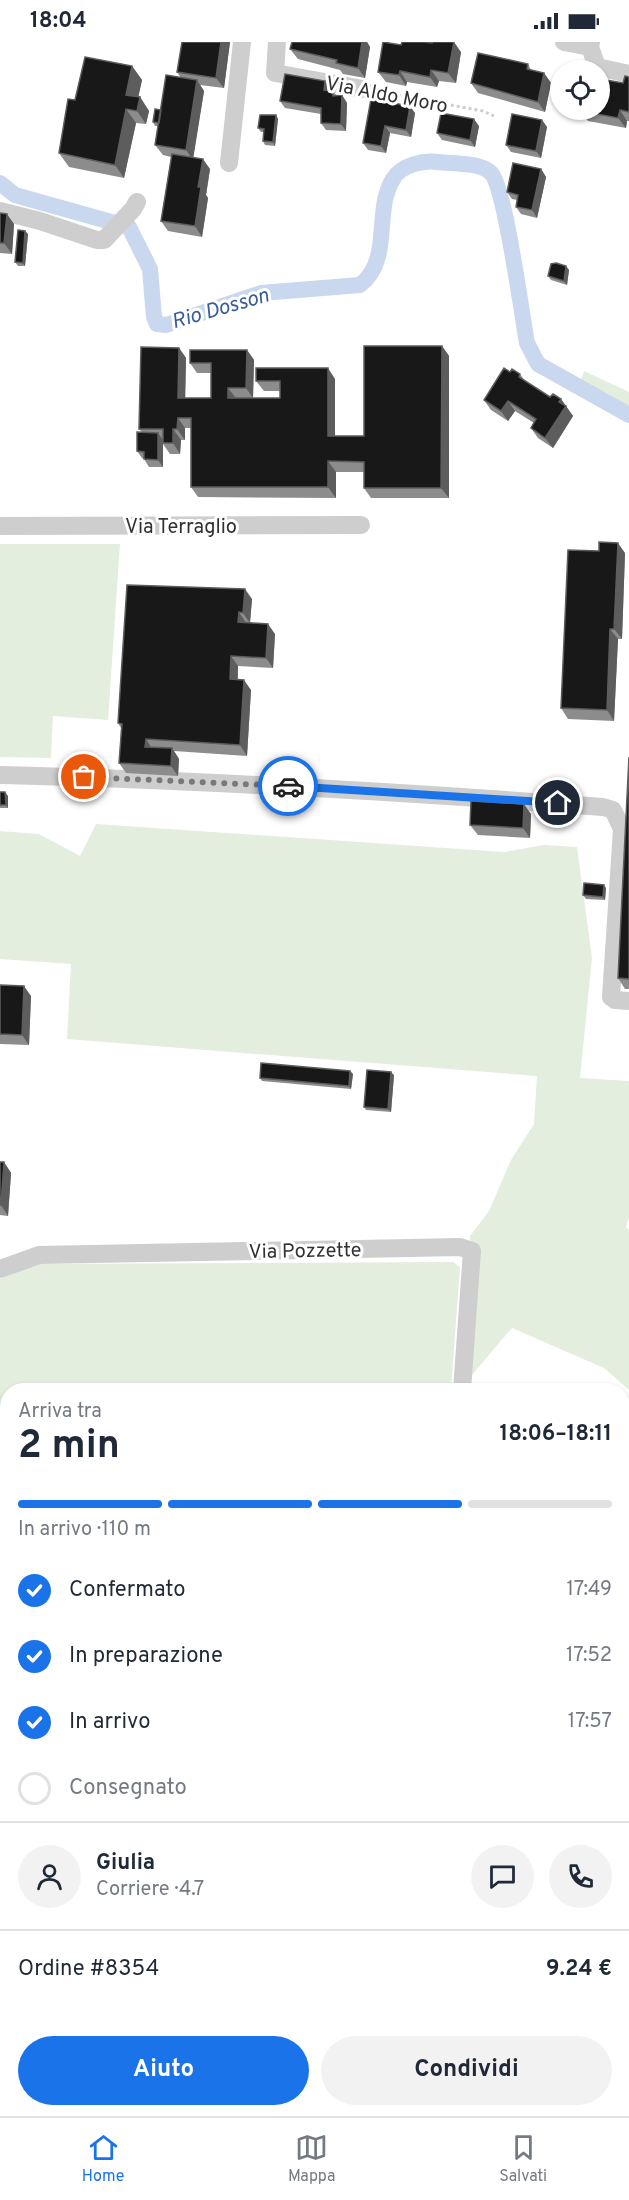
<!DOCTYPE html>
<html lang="it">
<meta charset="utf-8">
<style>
body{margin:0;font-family:Overpass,sans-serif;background:#f2f2f3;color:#1f2937;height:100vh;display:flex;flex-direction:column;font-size:22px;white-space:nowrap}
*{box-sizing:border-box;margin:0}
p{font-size:20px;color:#747a83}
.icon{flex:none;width:33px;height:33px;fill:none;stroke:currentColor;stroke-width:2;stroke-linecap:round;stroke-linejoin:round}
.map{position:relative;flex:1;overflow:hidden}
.side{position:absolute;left:0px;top:1341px;width:630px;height:734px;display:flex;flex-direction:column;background:#fff;border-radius:24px 24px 0 0;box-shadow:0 2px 4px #0004}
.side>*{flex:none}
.tools{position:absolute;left:550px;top:18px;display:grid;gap:12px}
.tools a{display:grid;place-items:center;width:60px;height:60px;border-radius:50%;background:#fff;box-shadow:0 2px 4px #0004;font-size:30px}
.pin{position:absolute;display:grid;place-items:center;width:51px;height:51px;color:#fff;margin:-26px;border:3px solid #fff;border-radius:50%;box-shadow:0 2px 6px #0007}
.courier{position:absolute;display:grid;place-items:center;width:60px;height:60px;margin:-30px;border:4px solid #1a73e8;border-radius:50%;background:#fff;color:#222;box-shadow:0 2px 8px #0007}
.headline em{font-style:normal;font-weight:700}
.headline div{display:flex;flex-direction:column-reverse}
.headline{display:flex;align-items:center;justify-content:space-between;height:102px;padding:0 18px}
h1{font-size:39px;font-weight:700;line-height:45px}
.bar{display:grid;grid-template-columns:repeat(4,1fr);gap:9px 6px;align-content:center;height:72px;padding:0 18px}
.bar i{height:8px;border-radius:4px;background:#e0e1e3}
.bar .on{background:#1a73e8}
.bar p{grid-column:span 4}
.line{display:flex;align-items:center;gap:15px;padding:0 18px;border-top:2px solid #e0e1e3}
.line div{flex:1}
.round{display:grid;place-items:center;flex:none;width:63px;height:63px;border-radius:32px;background:#f2f2f3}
ol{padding:0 18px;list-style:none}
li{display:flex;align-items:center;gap:18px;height:66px}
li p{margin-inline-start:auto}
li .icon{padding:6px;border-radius:50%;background:#1a73e8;color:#fff;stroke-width:4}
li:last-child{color:#747a83}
li i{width:33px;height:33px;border:3px solid #e0e1e3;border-radius:50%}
.cta{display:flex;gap:12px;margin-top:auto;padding:12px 18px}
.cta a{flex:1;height:69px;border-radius:36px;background:#1a73e8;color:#fff;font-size:24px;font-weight:700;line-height:69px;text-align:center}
.cta a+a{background:#f2f2f3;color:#1f2937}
.status{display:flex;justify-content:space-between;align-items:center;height:42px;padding:0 30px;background:#fff;direction:ltr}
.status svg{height:16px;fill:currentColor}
.tab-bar{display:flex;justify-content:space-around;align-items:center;height:84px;border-top:2px solid #e0e1e3;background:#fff;font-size:16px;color:#747a83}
.tab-bar a{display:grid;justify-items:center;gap:3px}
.tab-bar .on{color:#1a73e8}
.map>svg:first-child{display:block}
.green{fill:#e3eede}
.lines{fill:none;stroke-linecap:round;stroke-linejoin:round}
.canal{stroke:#c9d7ef;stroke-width:16}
.path{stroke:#cecece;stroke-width:3;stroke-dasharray:3 3;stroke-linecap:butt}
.minor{stroke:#cecece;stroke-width:18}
.wall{fill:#8c8c8c}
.shaded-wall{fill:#5d5d5d}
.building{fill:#181818;stroke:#5d5d5d;stroke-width:1.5}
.done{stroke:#797979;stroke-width:6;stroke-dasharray:0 10.8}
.route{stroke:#1a73e8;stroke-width:8}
.labels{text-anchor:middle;stroke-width:6;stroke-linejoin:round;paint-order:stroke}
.street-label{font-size:20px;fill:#313131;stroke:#fff}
.water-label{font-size:21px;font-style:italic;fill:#375c9a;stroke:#fff}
</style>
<div class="status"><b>18:04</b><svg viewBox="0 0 49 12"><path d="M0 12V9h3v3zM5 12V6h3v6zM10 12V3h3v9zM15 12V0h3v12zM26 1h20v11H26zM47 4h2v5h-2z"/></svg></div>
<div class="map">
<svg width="629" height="2074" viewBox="0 0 629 2074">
<rect width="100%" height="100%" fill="#fff"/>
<!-- green -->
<path class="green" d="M584,329L629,350V373L579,344Z
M0,502H120L108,678L53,674L51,716L0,715Z
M96,782L504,810L544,803L577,805L592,916L580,1036L629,1039V1175L626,1185L629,1188V1348L604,1326L512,1286L465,1341L472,1244L470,1194L489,1169L511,1118L534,1082L537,1034L67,997L71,922L0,917V789L39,792L80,814Z
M453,1220L460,1225L451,1348H8V2067H312L311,2074H0V1237L37,1222Z"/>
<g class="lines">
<!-- canal -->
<path class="canal" d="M0,141L15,153L129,185L150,227L154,275L157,282L166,283L261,251L360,243C393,217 373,170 393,137C401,123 423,118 438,120C453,122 480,120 491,131C505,145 522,274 527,301L538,322L629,373"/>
<!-- path -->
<path class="path" d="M380,50L483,69L494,74"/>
<!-- minor -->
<path class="minor" d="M277,0L275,31L363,47
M564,0L590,5L591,0
M590,5L597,25L629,32
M229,121L242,0
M0,169L40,179L97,198H104L133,167L137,160
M0,484L361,483
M0,733C201,738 402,750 603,765L613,768L622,787L611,955L615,958L629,959
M0,1227L39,1213L460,1205L472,1209L462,1348
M622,1509H629
M629,1754L627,1782L629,1794
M622,1880L629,1875
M564,2067L588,2074"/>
</g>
<!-- wall -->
<path class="wall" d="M182,0H230L224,46L200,43L204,49L193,115L210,127L206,153L208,156L202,195L168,189L161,179L171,115L163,113L155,103L158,84H155L153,80L181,36L177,30Z
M292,0H367L370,5L365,36L343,32L340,28L298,17L290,7Z
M401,3L461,10L456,41L439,39L437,45L407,40L406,44L386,40L378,30Z
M528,22L531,28L544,31L551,41L545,70L478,51L471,41Z
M132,24L142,38L138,55H140L149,69L146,82L136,81L124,136L69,125L59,111L75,58Z
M629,35V79H627L626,86L588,79L585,75L570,72L567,68H600Z
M330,46V48L333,49L337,54L342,53L347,61L346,89L326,88L321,81V72L285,66L280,59Z
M371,57L415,71L411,95L390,91L386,111L368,108L363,101Z
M276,73L278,77L275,104L265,103L263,99L264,90H261L258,86Z
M542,78L547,85L541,116L511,110L506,103Z
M479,84L475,105L442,98L437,91Z
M541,127L546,135L537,176L521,172L516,165L517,158L512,157L507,150Z
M0,171L14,182L12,212L0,211Z
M25,189L28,192L25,224H18L15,220Z
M566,224L569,228L567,243L551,238L548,234Z
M442,304L449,314V456H371L364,446V430H336V456L198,455L191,445V386H185V398H181L180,412H170L163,402V425H149L144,417L142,416L137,409L142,390L139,387L179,306L186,316L185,356H211V331H197L190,321L247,308L254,318L253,356H280V349H264L256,339L335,337V394H364Z
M510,330L520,332L525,339L550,355L561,357L573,374L553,406L538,396L531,386L534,381L515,369L508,379L491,368L484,358Z
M625,511L622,597H618L614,679L568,677L561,666Z
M252,557L250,580L275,592L273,626L238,624V638L251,648L247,714L174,709L179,717L178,734L126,731L119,721L121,686L118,681Z
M629,715V947H625L618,936Z
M0,750L8,754V766H0Z
M531,772L530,796L478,793L470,783Z
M606,846L605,858L586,857L583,853Z
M0,943L31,954L29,1003L0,1002Z
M350,1029L353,1032L351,1047L262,1039L260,1036Z
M394,1033L391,1070L366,1068L364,1065Z
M0,1120H4L11,1131L8,1174L0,1173Z
M622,1379H629V1431H622Z
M0,1866L8,1867V1901L0,1900Z"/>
<!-- shaded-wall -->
<path class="shaded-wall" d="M221,0H230L224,46L216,36Z
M362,0H367L370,5L365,36L358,26Z
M454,0L461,10L456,41L448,31Z
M132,24L142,38L136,66L126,53Z
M431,28L439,39L437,45L430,35Z
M400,29L407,40L406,44L399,33Z
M544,31L551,41L545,70L538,60Z
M197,38L204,49L193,118L186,108Z
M325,39L330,46L329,55L324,48Z
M342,53L347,61L346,89L341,82Z
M140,55L149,69L146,82L137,69Z
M410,64L415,71L411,95L406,88Z
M126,67L136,81L124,136L115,123Z
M620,68L627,79L626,86L618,76Z
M276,73L278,77L275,104L273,100Z
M474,77L479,84L475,105L470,98Z
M542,78L547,85L541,116L536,109Z
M385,84L390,91L386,111L381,104Z
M203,117L210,127L206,153L208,156L202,195L195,184L198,145Z
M541,127L546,135L537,176L532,168Z
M7,172L14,182L12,212L4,201Z
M25,189L28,192L25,224L23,221Z
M566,224L569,228L567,243L564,239Z
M442,304L449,314V456L441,446Z
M179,306L186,316L185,366L178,356Z
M247,308L254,318L253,356L246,346Z
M328,326L335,337V405L328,394Z
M228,346L236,356H228Z
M561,357L573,374L553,406L545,396Z
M508,359L515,369L508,379L501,369Z
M178,376L185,386V398L177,387Z
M173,387L181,398L180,412L173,401Z
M158,391L163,398V425L158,418Z
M328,419L336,430V456L328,445Z
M618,501L625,511L622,597L614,587Z
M245,547L252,557L250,581L243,571Z
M239,570L246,581L238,580Z
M268,582L275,592L273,626L266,616Z
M610,587L618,597L614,679L607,668Z
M231,614L238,624L237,648L230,637Z
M244,638L251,648L247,714L240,703Z
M146,697L153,708L145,705Z
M172,706L179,717L178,734L171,724Z
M5,750L8,754V766L6,763Z
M524,762L531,772L530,796L523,786Z
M604,843L606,846L605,858L603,855Z
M24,944L31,954L29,1003L22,993Z
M350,1029L353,1032L351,1047L349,1044Z
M391,1030L394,1033L391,1070L388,1067Z
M4,1120L11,1131L8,1174L1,1163Z
M622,1535L624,1536L622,1556Z
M431,2067H435L438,2074H433Z"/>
<!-- building -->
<path class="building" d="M182,0H221L216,36L177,30Z
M292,0H362L358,26L336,21L337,18L290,7Z
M383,0L401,3L402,0H424L432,1V0H454L448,31L431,28L430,35L400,29L399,33L378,30Z
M478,11L528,22L527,27L544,31L538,60L471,41Z
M85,15L132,24L126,53L140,55L137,69L126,67L115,123L59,111L68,57L75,58Z
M285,32L325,39L324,48L333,49V54L342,53L341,82L321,81V66L280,59Z
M166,33L197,38L186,108L155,103Z
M625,34L629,35V70L620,68L618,76L581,69V68H600V37L623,41Z
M371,57L410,64L406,88L385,84L381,104L363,101Z
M155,67L161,68L159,81L153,80Z
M441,71L474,77L470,98L437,91Z
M512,72L542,78L536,109L506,103Z
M260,73H276L273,100L263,99L264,87L258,86Z
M172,112L203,117L198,145H201L195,184L161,179Z
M513,121L541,127L532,168L516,165L518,153L507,150Z
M0,171L7,172L4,201H0Z
M18,188L25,189L23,221L15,220Z
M556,221L566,224L564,239L548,234L551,222Z
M364,304H442L441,446H364V420L328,419V445H191V376H178L177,387H173V401H163V387H139L141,305L179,306L178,356H211V321H190V308H247L246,346H228V356H280V339H256V326H328V394H364Z
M504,326L510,330L512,327L520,332L519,335L550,355L553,352L561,357L559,360L566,364L545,396L531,386L536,377L508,359L501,369L484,358Z
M137,390L158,391V418L144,417V410L137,409Z
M599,500L618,501L614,587H610L607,668L561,666L568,508L599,509Z
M127,543L245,547L243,571L239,570L238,580L268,582L266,616L231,614L230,637L244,638L240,703L146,697L145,705L172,706L171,724L119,721L122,682L118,681Z
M629,715V937L618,936Z
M0,750H5L6,763H0Z
M471,759L524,762L523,786L470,783Z
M584,841L604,843L603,855L583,853Z
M0,943L24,944L22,993L0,992Z
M261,1021L350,1029L349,1044L260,1036Z
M367,1028L391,1030L388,1067L364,1065Z
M0,1120H4L1,1163H0Z
M622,1379H629V1419L622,1418Z
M0,1866L8,1867V1888L0,1887Z
M403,2067H431L433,2074H404Z"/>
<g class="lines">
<!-- done -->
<path class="done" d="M84,735L288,744"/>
<!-- route -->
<path class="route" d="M288,744L558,761"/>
</g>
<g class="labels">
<!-- street labels -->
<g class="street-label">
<text transform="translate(387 52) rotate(11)" y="7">Via Aldo Moro</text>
<text x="181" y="491">Via Terraglio</text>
<text transform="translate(305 1208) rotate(-1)" y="7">Via Pozzette</text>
</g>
<!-- water labels -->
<g class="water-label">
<text transform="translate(220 266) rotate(-16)" y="7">Rio Dosson</text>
</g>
</g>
</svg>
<div class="tools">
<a><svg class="icon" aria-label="locate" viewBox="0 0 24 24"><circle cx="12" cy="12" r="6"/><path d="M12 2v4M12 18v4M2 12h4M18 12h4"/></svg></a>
</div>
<div class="pin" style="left:84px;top:735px;background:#ea580c"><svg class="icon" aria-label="bag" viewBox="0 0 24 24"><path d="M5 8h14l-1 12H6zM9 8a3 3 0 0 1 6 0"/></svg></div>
<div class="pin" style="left:558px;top:761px;background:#1f2937"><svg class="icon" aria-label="home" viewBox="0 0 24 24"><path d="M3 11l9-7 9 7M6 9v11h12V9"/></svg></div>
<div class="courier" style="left:288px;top:744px"><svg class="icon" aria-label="car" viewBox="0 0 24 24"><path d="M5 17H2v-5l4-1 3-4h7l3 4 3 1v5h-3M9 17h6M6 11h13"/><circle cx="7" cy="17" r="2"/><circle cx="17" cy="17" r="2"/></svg></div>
<section class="side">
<div class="headline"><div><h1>2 min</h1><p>Arriva tra</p></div><em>18:06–18:11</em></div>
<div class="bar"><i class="on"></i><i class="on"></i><i class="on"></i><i></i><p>In arrivo · 110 m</p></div>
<ol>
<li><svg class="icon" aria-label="check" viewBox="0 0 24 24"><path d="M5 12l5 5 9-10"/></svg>Confermato<p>17:49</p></li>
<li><svg class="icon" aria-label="check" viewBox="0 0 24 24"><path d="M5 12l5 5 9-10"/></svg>In preparazione<p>17:52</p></li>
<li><svg class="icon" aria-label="check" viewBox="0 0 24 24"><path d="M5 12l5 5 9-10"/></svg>In arrivo<p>17:57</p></li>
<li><i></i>Consegnato</li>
</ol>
<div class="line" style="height:108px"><a class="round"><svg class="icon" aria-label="person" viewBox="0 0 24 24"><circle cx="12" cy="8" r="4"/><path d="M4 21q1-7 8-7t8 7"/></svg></a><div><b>Giulia</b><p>Corriere · 4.7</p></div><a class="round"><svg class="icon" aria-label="chat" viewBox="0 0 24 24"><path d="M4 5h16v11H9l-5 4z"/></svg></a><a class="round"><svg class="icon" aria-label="phone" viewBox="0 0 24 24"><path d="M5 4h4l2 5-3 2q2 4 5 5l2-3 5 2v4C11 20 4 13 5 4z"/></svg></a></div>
<div class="line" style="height:78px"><div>Ordine #8354</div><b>9.24 €</b></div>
<div class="cta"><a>Aiuto</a><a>Condividi</a></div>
</section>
</div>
<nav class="tab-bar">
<a class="on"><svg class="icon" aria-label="home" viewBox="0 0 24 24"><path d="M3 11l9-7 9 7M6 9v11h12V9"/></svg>Home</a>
<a><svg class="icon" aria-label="map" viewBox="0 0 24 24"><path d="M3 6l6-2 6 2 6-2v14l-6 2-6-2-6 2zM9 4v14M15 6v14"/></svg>Mappa</a>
<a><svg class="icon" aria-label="saved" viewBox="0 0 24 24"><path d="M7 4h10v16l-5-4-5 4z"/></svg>Salvati</a>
</nav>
